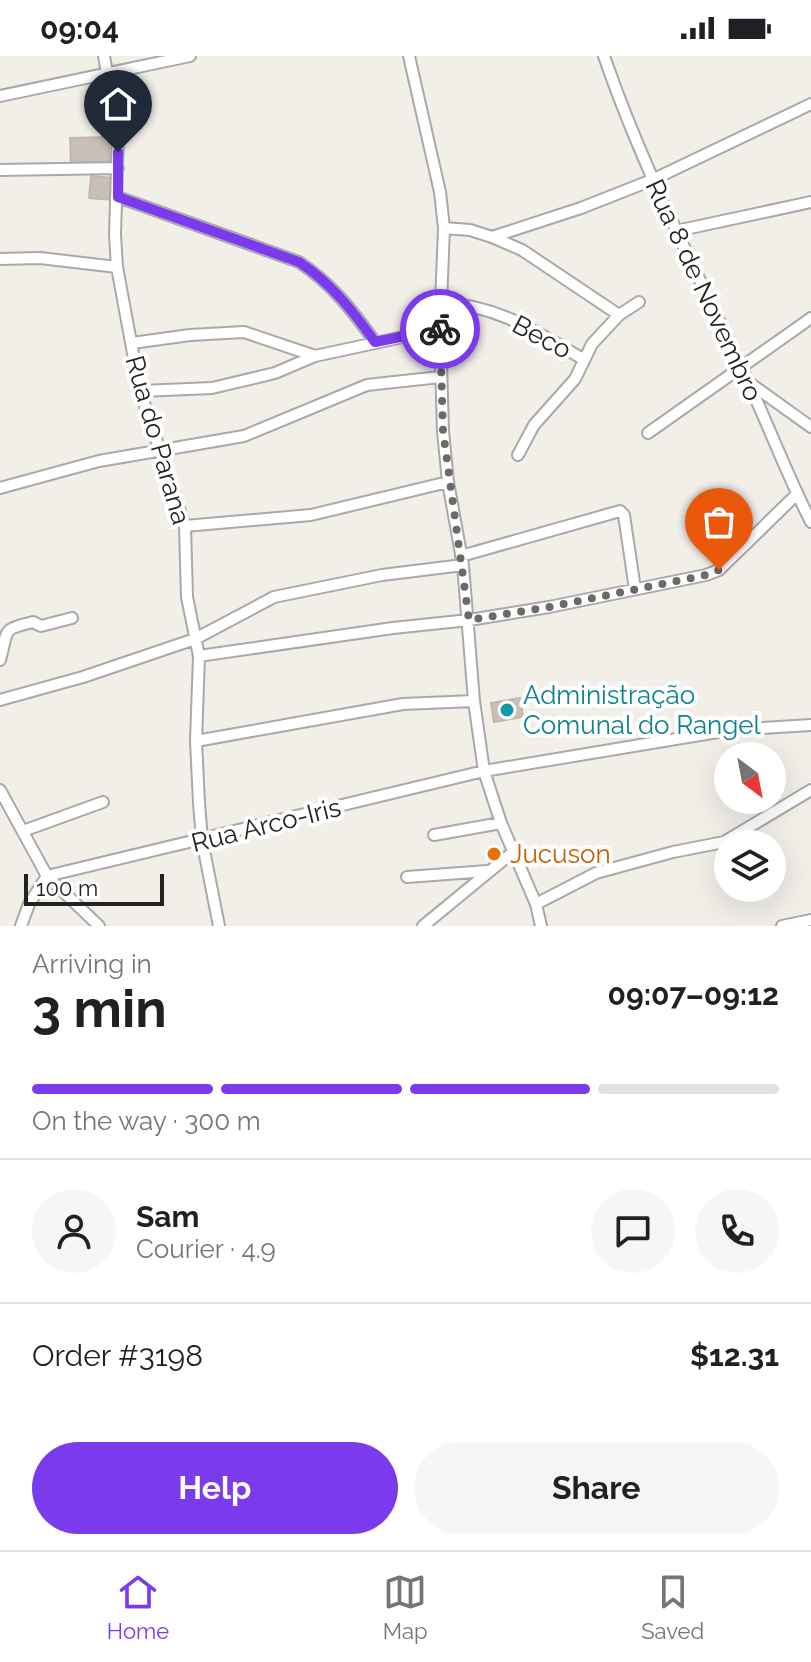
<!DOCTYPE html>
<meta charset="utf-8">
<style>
body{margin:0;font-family:Raleway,sans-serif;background:#f6f6f6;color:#202124;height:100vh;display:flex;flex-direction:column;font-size:30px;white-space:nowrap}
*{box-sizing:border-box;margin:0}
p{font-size:26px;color:#757577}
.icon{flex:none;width:44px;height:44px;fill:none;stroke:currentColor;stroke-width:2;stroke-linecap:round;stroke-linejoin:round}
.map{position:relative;height:870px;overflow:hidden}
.drawer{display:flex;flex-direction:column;background:#fff;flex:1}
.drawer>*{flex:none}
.needle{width:52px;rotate:148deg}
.controls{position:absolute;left:714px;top:686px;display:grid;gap:16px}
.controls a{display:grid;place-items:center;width:72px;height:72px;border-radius:50%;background:#fff;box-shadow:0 8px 32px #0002;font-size:40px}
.scale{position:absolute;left:24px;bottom:20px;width:140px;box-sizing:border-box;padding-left:8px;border:4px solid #222;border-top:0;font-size:22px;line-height:28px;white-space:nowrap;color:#222;-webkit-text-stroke:6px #fff;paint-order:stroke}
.pin{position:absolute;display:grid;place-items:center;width:68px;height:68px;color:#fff;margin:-82px -34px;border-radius:50% 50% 50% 0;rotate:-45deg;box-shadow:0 0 8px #0007}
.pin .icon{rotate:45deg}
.courier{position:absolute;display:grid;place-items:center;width:80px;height:80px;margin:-40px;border:6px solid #7c3aed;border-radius:50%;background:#fff;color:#222;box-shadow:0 2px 10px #0007}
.head em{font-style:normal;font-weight:700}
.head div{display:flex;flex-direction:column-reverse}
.head{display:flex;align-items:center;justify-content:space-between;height:136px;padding:0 32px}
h1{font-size:52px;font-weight:700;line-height:60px}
.bar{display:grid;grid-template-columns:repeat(4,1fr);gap:12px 8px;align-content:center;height:96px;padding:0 32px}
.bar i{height:10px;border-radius:6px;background:#e0e0e0}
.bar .current{background:#7c3aed}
.bar p{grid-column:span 4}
.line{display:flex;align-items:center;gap:20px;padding:0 32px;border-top:2px solid #e0e0e0}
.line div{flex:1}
.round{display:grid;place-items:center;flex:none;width:84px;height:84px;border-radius:42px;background:#f6f6f6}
.primary-button{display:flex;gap:16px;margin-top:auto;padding:16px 32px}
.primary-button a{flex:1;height:92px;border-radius:48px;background:#7c3aed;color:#fff;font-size:32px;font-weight:700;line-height:92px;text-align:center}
.primary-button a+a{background:#f6f6f6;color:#202124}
.status{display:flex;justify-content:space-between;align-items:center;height:56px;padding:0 40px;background:#fff;direction:ltr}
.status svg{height:22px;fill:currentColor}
.menu{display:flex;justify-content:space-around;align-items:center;height:112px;border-top:2px solid #e0e0e0;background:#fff;font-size:22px;color:#757577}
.menu a{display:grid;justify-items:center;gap:4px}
.menu .current{color:#7c3aed}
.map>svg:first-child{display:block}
.building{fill:#c7bfb8;stroke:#c4b6ab;stroke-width:2}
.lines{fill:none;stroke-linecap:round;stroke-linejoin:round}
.street-casing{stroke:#a9a9a9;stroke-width:14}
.street{stroke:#fff;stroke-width:10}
.done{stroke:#6b6a68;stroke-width:8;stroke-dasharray:0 14.4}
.route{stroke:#7c3aed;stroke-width:10}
.culture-dot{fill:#0f9aa8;stroke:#fff;stroke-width:3}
.food-dot{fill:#e8710a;stroke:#fff;stroke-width:3}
.labels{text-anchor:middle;stroke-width:8;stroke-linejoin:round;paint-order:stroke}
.street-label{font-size:26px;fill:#222;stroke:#fff}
.culture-label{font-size:26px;fill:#0d838f;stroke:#fff;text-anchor:start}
.food-label{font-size:26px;fill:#c56008;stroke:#fff;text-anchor:start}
</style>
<div class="status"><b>09:04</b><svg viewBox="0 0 49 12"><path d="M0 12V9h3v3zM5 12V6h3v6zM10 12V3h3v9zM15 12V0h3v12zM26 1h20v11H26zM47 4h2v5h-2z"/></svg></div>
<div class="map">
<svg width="811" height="870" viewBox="0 0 811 870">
<rect width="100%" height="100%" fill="#f2efe9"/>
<!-- building -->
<path class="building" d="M109,81L110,108L71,109L70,82Z
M91,120L115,122L113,144L89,142Z
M520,642L523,661L494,666L491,647Z"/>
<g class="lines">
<defs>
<path id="street" d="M104,0L118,79L115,179L117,211L140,335L185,470L187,541L199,600L196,685L199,747L202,784L219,870
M409,0L440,136L444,172L440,273L443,375L448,426L463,509L474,645L484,715L501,767L536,848L541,870
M604,0C641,108 693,208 741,311C766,362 785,415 811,466
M0,40L190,0
M0,114L118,112
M118,141L299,206C331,227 353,255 375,286
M444,172L470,174L492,181L581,152L652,124L811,48
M676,175L811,146
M492,181L522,194L619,259
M0,203L40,202L117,211
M440,247C496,248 537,276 583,303
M132,287L190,279L244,276L315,300
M751,328L811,371
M140,335L212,332L275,317L315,300L440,273
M648,377L811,262
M518,399L534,369L575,323L592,288L619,259L639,246
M0,432L99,405L244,380L367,329L440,321
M185,470L311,459L448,426
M461,500L620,455L624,459L635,533
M199,600L393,572L469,564L549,551L706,519L719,514L797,438
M0,604C9,573 0,574 33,566L41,570L72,562
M0,644L83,621L195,583L274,541L382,519L463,509
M196,685L403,648L474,645
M0,734L47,820L99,870
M23,775L103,746
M434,779L501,767
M47,820L484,715L730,674L811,669
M407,821L487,815
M536,848L596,817L673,796L724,786L811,734
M21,870L29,848L47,820
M423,870L513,796
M782,870L811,864"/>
</defs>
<!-- street casing -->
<use href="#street" class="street-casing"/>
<!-- street -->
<use href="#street" class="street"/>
</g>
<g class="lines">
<!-- done -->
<path class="done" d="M440,273L443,375L469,564L549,551L706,519L719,514"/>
<!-- route -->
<path class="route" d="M118,96V141L299,206C331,227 353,255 375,286L440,273"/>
</g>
<!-- markers -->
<circle class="culture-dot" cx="507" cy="654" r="8"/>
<circle class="food-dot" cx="494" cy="798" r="8"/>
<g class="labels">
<!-- street labels -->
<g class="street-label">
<text transform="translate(704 234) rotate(65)" y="9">Rua 8 de Novembro</text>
<text transform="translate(542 281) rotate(28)" y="9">Beco</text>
<text transform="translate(158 384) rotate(74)" y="9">Rua do Parana</text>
<text transform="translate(266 769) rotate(-14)" y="9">Rua Arco-Iris</text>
</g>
<!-- culture labels -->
<g class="culture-label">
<text x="523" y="648">Administração<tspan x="523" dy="30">Comunal do Rangel</tspan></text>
</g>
<!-- food labels -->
<g class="food-label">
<text x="510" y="807">Jucuson</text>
</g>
</g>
</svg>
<div class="controls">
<a><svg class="needle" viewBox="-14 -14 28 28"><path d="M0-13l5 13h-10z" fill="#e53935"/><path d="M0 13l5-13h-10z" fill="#757577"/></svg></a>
<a><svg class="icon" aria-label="layers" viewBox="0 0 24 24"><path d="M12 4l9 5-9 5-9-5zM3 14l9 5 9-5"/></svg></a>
</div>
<div class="scale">100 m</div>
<div class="pin" style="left:719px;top:514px;background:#ea580c"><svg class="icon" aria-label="bag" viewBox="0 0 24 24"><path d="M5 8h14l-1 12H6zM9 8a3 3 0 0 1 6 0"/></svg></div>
<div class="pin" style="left:118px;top:96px;background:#1f2937"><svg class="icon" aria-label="home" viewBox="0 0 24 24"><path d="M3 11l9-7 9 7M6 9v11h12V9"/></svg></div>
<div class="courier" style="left:440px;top:273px"><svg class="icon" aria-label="bike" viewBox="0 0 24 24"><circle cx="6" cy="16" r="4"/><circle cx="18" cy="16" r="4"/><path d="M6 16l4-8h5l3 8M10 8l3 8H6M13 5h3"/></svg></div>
</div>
<section class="drawer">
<div class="head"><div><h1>3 min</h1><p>Arriving in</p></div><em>09:07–09:12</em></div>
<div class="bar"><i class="current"></i><i class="current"></i><i class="current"></i><i></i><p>On the way · 300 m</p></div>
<div class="line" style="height:144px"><a class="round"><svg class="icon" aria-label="person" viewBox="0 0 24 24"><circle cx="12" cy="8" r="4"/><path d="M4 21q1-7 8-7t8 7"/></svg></a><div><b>Sam</b><p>Courier · 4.9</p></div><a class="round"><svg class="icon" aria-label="chat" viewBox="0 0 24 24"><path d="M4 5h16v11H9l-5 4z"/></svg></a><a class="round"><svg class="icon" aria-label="phone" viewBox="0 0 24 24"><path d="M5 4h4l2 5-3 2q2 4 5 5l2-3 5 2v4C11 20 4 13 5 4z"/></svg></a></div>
<div class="line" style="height:104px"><div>Order #3198</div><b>$12.31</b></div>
<div class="primary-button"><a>Help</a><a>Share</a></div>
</section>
<nav class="menu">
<a class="current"><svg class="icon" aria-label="home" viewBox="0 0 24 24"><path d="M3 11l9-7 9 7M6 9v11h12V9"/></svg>Home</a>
<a><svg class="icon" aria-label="map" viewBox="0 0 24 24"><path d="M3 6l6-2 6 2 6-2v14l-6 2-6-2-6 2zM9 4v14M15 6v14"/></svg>Map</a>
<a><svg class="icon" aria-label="saved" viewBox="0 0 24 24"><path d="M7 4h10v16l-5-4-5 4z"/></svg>Saved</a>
</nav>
